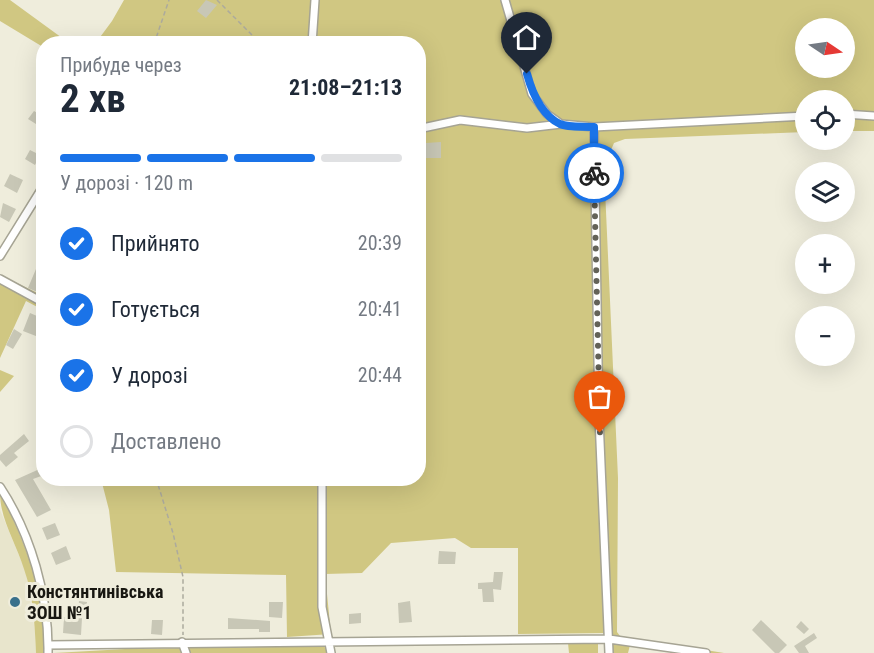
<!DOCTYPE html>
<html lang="uk">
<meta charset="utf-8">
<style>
body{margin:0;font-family:"Roboto Condensed",sans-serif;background:#f2f2f3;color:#1f2937;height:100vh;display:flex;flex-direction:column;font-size:22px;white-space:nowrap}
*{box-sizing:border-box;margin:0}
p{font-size:20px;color:#747a83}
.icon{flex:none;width:33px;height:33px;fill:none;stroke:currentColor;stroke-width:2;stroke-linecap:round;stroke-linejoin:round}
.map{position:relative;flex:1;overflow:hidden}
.sheet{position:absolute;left:36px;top:36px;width:390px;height:450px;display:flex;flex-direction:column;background:#fff;border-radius:24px;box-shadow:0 6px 24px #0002}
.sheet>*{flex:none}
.needle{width:39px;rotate:103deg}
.fabs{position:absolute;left:795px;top:18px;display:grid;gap:12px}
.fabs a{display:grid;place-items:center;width:60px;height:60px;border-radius:50%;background:#fff;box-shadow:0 6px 24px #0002;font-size:30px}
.pin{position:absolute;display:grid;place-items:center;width:51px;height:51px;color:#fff;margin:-62px -26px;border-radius:50% 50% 50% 0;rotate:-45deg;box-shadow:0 0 6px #0007}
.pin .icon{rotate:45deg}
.courier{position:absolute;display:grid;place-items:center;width:60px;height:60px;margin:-30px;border:4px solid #1a73e8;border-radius:50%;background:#fff;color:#222;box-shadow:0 2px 8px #0007}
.summary em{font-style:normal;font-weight:700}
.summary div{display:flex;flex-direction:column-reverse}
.summary{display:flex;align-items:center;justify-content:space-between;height:102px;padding:0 24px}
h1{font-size:39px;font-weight:700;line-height:45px}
.bar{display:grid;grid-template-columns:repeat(4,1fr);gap:9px 6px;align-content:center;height:72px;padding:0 24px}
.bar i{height:8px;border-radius:4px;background:#e0e1e3}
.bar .on{background:#1a73e8}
.bar p{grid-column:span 4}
ol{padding:0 24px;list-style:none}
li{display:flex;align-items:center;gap:18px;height:66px}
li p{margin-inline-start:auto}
li .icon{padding:6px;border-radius:50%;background:#1a73e8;color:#fff;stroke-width:4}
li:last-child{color:#747a83}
li i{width:33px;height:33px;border:3px solid #e0e1e3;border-radius:50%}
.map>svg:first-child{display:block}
.built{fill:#e8e5cc}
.green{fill:#d0c782;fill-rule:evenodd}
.building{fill:#c8c7b6}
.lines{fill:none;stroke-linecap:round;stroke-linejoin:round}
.minor-casing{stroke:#a6a494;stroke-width:10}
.path{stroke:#acaa9d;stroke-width:1.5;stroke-dasharray:4.5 3;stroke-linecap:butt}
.minor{stroke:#fff;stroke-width:7}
.done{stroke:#636258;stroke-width:6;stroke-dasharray:0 10.8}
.route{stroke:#1a73e8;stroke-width:8}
.poi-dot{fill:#39708b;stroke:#efeddc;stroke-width:2}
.labels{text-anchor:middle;stroke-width:6;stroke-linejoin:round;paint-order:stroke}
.poi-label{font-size:18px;font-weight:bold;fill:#181711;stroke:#efeddc;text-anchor:start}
</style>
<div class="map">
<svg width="874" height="653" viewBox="0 0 874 653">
<rect width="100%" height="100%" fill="#efeddc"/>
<!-- built -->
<path class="built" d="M0,510L26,572L35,632L36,653H0Z"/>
<!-- green -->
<path class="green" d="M0,0H10L69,43L44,44L43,47L0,21Z
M124,0H874V131H845L844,100H806L805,132L625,139L614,143L604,167L618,478L617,632L620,636L724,653H684L630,645L628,653H607L606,633L518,634V548H471L455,538L391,543L362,573L325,574L331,634L287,637L286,575L116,572L109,510L101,479L418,478V44H95L112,21ZM806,28H844V68H806Z
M0,275L44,296L43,310L26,301L0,358Z
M0,370L14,376L0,392Z
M0,493C26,542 46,597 45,653H36C35,626 33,594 24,569C16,543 0,519 0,493Z
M568,643L598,644V653H569Z
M324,646L328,653H54L125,649Z"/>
<!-- building -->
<path class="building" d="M206,0L217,5L206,18L197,11Z
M34,111L44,117V129L28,119Z
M441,142V158H426V143Z
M30,150L40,155L35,165L25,159Z
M10,174L23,180L17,193L4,186Z
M3,203L16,209L9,222L0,217Z
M36,269L44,273L42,294L28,288Z
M30,313L44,319L41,338L23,331Z
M14,329L22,334L13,349L6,345Z
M24,434L29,441L14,453L18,457L6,467L0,460V455Z
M44,467V475L33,479L51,510L37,517L15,480Z
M55,523L60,535L47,540L42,528Z
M66,546L71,559L56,565L51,553Z
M439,551L456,552L455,564H438Z
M494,572H503L501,590L493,589L494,602H483L482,589H478V583L493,582Z
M79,601L87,602L86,615H78Z
M410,601L412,622L399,623L398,603Z
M269,602H283L282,618L269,617Z
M361,613V623L349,624V614Z
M64,617L82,618L81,635L63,633Z
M228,618L270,621V632H259V629H228Z
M152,620H163L162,635L151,634Z
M761,620L787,645L779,653H775L752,630Z
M801,621L809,629L804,634L796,627Z
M814,633L817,638L805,646L809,653H799L794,646Z"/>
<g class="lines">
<defs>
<path id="minor" d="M505,0L532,94L547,114L561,124
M312,44L315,0
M844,114L874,116
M418,129L460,120L527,128L561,124L594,127
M0,256L44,185
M0,279L44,303
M322,478V607L331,653
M0,487C31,534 49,597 48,653
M182,642L186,653
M48,645L609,639L706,653
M609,653L599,418L594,127L806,116"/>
</defs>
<!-- minor casing -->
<use href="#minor" class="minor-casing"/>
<!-- path -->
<path class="path" d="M217,0L261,44
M154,44L169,0
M156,478L173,533L183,577V635"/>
<!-- minor -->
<use href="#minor" class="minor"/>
</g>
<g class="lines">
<!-- done -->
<path class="done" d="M594,173L600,433"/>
<!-- route -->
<path class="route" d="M527,74C532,92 541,115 560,124C569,128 584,126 594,127V173"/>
</g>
<!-- markers -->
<circle class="poi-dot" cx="15" cy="602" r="6"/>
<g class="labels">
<!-- poi labels -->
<g class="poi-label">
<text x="27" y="598">Констянтинівська<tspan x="27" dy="21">ЗОШ №1</tspan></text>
</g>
</g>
</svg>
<div class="fabs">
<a><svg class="needle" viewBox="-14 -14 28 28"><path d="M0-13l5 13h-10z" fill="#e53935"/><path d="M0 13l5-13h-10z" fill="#747a83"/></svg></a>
<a><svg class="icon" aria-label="locate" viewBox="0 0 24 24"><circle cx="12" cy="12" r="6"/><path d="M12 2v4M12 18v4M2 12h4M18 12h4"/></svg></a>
<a><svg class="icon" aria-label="layers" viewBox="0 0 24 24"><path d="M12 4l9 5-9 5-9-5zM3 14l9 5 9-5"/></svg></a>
<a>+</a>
<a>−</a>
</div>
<div class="pin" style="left:600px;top:433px;background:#ea580c"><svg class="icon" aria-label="bag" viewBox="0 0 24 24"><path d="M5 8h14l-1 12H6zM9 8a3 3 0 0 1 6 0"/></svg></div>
<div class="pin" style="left:527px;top:74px;background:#1f2937"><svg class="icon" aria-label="home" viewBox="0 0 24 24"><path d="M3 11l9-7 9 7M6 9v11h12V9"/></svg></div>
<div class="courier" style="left:594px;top:173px"><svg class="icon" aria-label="bike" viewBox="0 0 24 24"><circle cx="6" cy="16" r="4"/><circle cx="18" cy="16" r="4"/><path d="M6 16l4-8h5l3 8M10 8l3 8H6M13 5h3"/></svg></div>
<section class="sheet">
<div class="summary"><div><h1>2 хв</h1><p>Прибуде через</p></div><em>21:08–21:13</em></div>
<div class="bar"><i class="on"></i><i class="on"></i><i class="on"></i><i></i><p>У дорозі · 120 m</p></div>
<ol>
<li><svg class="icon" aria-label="check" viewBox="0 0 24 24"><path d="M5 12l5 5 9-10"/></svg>Прийнято<p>20:39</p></li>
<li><svg class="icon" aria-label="check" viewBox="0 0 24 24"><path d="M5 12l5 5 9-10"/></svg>Готується<p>20:41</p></li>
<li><svg class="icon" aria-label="check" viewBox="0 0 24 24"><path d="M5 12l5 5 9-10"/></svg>У дорозі<p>20:44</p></li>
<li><i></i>Доставлено</li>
</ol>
</section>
</div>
